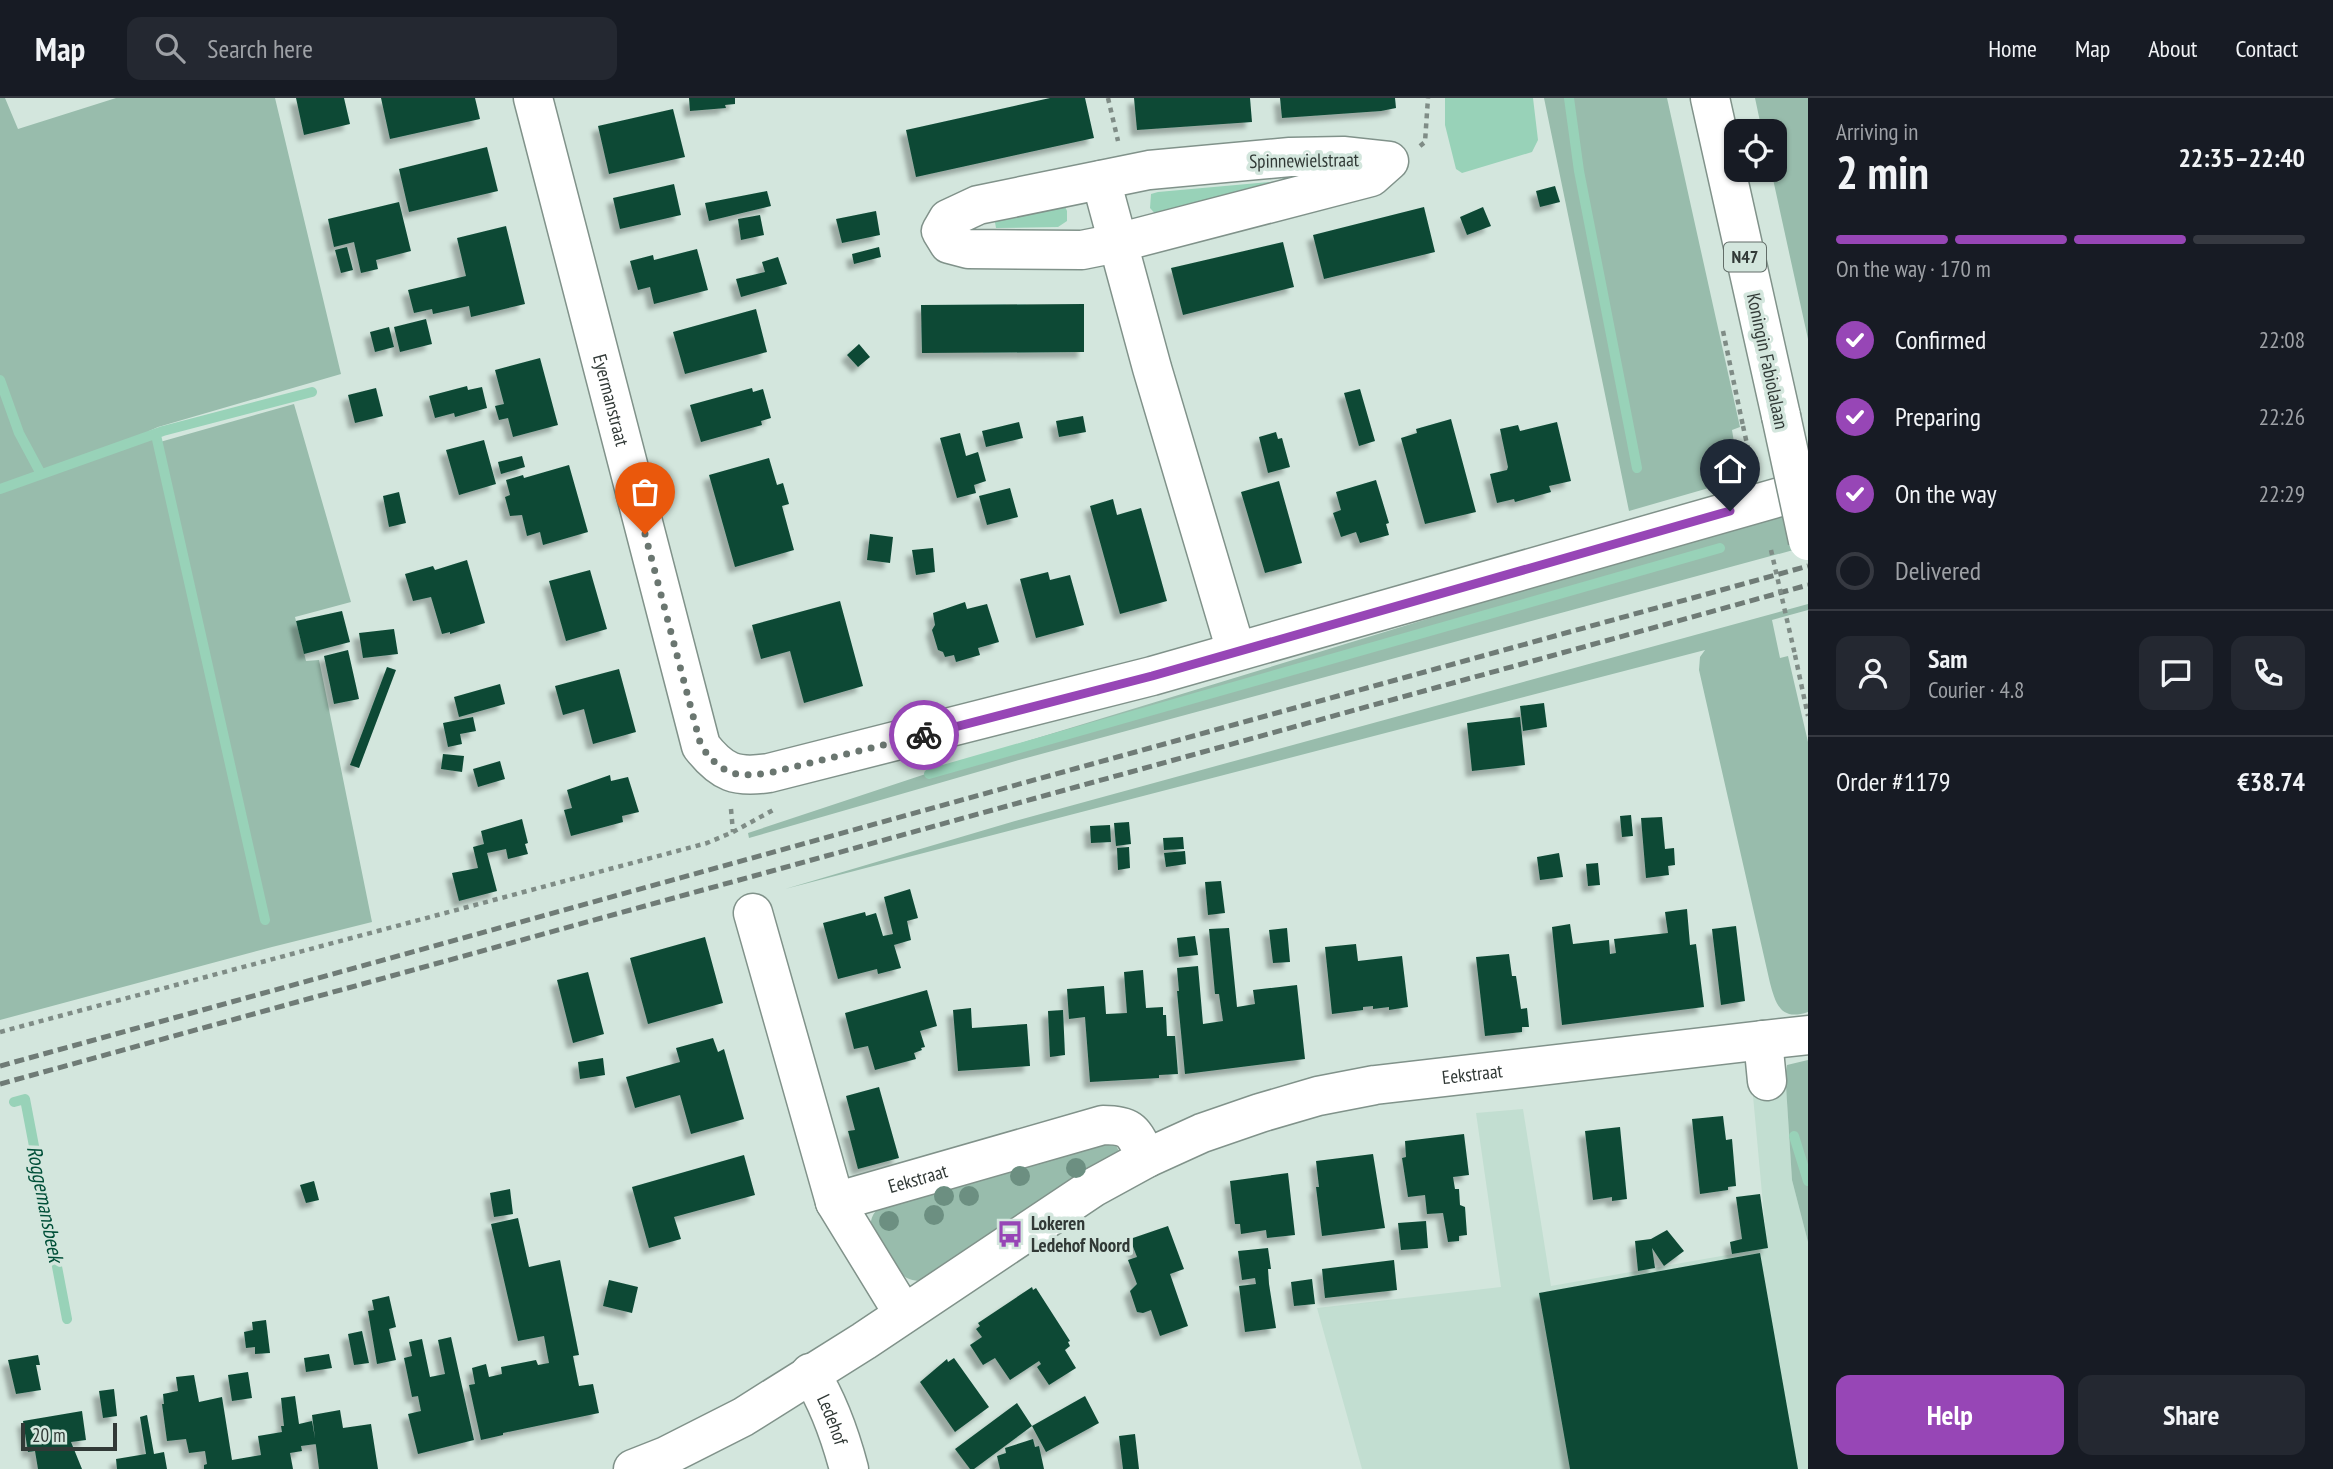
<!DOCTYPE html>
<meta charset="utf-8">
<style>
body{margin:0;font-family:"PT Sans Narrow",sans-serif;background:#242831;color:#f1f3f6;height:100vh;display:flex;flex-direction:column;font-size:26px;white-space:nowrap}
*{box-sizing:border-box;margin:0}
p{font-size:23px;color:#9ea1a6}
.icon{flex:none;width:38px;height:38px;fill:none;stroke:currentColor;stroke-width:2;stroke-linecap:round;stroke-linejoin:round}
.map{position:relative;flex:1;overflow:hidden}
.details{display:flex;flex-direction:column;background:#171b24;width:525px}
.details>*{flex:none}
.tools{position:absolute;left:1724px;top:21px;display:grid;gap:14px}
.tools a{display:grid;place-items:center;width:63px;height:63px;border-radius:14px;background:#171b24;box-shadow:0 2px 5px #0004;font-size:35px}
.scale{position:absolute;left:21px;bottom:18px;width:96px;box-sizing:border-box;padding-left:7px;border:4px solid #313936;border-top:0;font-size:19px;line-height:24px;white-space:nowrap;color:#313936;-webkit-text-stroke:5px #d3e6dd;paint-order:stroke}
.pin{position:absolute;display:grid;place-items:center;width:60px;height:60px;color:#fff;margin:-72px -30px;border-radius:50% 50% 50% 0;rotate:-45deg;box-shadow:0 0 7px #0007}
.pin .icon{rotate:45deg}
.courier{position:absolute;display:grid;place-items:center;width:70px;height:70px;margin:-35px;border:5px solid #9746b6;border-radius:50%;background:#fff;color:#222;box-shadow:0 2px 9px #0007}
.overview em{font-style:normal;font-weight:700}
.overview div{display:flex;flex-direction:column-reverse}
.overview{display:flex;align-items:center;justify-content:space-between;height:119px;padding:0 28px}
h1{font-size:46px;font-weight:700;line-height:52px}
.bar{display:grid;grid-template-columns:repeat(4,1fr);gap:10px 7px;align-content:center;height:84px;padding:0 28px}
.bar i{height:9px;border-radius:5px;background:#363941}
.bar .active{background:#9746b6}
.bar p{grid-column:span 4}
.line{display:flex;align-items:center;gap:18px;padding:0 28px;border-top:2px solid #363941}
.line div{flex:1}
.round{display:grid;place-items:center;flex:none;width:74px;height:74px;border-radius:14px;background:#242831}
ol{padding:0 28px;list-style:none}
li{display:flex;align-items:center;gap:21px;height:77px}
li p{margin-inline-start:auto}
li .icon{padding:7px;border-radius:50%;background:#9746b6;color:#fff;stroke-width:4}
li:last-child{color:#9ea1a6}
li i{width:38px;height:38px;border:4px solid #363941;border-radius:50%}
.action{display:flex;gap:14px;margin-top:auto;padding:14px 28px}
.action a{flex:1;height:80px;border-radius:14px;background:#9746b6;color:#fff;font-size:28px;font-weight:700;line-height:80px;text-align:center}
.action a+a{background:#242831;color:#f1f3f6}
header{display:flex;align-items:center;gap:42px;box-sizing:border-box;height:98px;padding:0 35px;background:#171b24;border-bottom:2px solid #363941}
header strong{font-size:33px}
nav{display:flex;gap:38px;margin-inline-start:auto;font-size:24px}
.search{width:490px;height:63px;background:#242831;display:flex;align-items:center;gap:18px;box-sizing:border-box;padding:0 24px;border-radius:14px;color:#9ea1a6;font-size:26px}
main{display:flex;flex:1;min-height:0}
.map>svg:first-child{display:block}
.built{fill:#c2ded1}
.green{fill:#98bcac}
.water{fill:#98d2b8}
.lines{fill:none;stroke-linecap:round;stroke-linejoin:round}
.stream{stroke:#98d2b8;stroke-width:10}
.building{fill:#0c4935;filter:url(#shadow)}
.minor-casing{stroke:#80928a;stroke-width:41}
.major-casing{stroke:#80928a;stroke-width:41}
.path{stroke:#7f8c86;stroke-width:4.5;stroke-dasharray:5 5;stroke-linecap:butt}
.minor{stroke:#fff;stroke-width:38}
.major{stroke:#fff;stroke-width:38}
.rail{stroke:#6f7b76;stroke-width:5;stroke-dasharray:10 5;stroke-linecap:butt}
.major-bridge-casing{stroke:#80928a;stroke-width:41;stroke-linecap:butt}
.path-bridge{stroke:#7f8c86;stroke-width:4.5;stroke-dasharray:5 5;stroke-linecap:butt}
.major-bridge{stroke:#fff;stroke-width:38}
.tree{fill:#6c8f81}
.done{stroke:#6a7670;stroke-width:7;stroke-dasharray:0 12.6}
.route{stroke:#9746b6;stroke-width:9}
.labels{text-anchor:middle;stroke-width:7;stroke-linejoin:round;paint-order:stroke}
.shield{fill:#d3e6dd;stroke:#626d68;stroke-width:2}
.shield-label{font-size:18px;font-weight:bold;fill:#313936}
.street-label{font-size:19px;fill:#313936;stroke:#d3e6dd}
.poi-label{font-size:19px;font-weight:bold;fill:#313936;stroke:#d3e6dd;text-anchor:start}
.water-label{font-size:21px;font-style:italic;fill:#004f38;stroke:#d3e6dd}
</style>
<header>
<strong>Map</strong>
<div class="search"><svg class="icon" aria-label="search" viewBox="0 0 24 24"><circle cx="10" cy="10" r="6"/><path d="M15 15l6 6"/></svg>Search here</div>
<nav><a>Home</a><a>Map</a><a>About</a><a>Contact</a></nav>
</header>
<main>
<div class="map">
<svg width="1808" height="1371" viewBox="0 0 1808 1371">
<defs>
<filter id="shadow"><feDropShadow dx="-6" dy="6" stdDeviation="2" flood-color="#0004"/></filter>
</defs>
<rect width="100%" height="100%" fill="#d3e6dd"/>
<!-- built -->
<path class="built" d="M1752,987L1786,988L1792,1082L1808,1144V1371H1362L1317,1210L1501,1189L1476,1015L1523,1011L1551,1188L1767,1150Z"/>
<!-- green -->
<path class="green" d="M0,0H5L18,31L116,0H275L341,276L158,329L149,333L160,344L294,306L351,504L295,519L306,563L319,562L372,824L272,849L0,922Z
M1544,0H1667L1740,329L1732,332L1740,381L1629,413Z
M1755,0H1808V241L1771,72H1774V33H1762Z
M1808,410V448L1019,662L749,740L748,735L995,653L1522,492Z
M1808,506V512L1772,522L1780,560L1788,558L1808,644V914C1781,923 1776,907 1770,885L1699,572L1700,559L1705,552L785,791L1015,723Z
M1808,962V1144L1792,1082L1786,988H1784L1787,967Z
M1114,1044L1119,1053L1118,1058L926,1183C916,1183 908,1183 901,1175C893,1168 870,1132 871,1123C873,1113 881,1108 889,1103Z"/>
<!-- water -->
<path class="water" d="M1445,0H1533L1538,42L1532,54L1462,75L1456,71L1445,27Z
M1286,77L1290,84L1160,121L1150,110L1151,96L1158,94L1280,83Z
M1064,106L1067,113V123L1058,129L996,130L993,113Z"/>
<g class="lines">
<!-- stream -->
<path class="stream" d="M1569,0L1579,73L1637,370
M0,282L19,335L41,376
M156,337L265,822
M0,391L163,333L312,294
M929,676L1720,450
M14,1004L25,1001L67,1221
M1794,1038L1808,1083"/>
</g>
<!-- building -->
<path class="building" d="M296,0H344L350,26L304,37Z
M381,0H475L480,21L390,41Z
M689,0H735V6L725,7L726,10L690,13Z
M1050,0H1085L1094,40L916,79L906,32Z
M1134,0H1250L1252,24L1137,32Z
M1280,0H1395L1396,10L1381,13L1282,20Z
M673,11L685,59L609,76L598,28Z
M487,49L498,93L409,114L399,71Z
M674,86L681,117L620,131L613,100Z
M1555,88L1560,104L1540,109L1536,93Z
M767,93L771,108L709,123L705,105Z
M399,104L411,153L376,162L378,171L361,175L354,144L334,149L328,121Z
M1424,109L1435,154L1324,181L1313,137Z
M1483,109L1491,128L1467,137L1460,119Z
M876,113L880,137L842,145L836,121Z
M760,117L764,137L741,142L738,121Z
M506,128L525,206L471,219L469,208L433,216L432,211L414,215L408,192L466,178L457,140Z
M1283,144L1294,189L1183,217L1171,170Z
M347,149L353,172L341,175L335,152Z
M879,149L881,159L854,166L852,156Z
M697,151L708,192L654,206L650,189L638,192L630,163L653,157L654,162Z
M778,159L787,186L741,199L736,181L765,174L762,164Z
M1084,206V254L922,255L921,207Z
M756,211L767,254L685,276L673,234Z
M426,221L432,246L400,254L394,229Z
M389,229L394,249L375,254L370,234Z
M859,246L870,259L858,269L847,257Z
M540,260L558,327L513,339L508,320L499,322L495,308L504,306L495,272Z
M467,288L468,292L482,289L487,310L455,319L454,315L435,320L429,298Z
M376,290L383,318L355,325L348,297Z
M752,290L753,294L763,291L771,320L761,323L762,327L701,344L690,307Z
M1360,291L1375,343L1359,348L1344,295Z
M1083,318L1086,334L1059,339L1056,323Z
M1451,321L1476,414L1425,426L1401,340L1417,335L1416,331Z
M1019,324L1023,340L986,349L982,333Z
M1557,324L1571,383L1549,388L1551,394L1515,404L1514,401L1497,405L1490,376L1507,372L1508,369L1500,331L1518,327L1520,333Z
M1276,334L1278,341L1282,340L1290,369L1268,375L1259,339Z
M960,335L966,358L978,354L986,383L974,387L976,395L957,400L940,340Z
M484,342L496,386L459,397L446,352Z
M522,358L525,369L501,376L498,364Z
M769,360L777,387L783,385L789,406L782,408L794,452L735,469L709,377Z
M569,367L588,434L543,447L540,434L527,438L522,417L510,418L505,399L510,397L506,382L523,377L524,380Z
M1376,382L1389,425L1386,426L1389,437L1360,445L1356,434L1341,439L1333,415L1341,412L1336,394Z
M1279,383L1302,465L1265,475L1241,394Z
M1010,390L1018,419L987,427L979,398Z
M399,394L406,425L389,429L383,398Z
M1113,401L1117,417L1141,410L1167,503L1120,516L1090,408Z
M870,436L893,439L890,465L867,462Z
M933,450L935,474L916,477L912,452Z
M467,462L485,525L450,536V534L442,536L431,499L413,503L405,476L433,468L435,472Z
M590,472L607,531L566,543L549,483Z
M1048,474L1050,482L1070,477L1084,527L1036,540L1020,481Z
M840,503L863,588L804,605L790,553L761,561L752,527Z
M965,504L967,511L987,506L999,544L978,550L980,557L956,564L954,557L945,559L943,554L938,552L932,532L935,527L933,515Z
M342,513L350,544L304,556L296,523Z
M394,531L398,556L363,560L359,535Z
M348,552L359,601L334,606L324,558Z
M387,569L396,572L359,670L350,667Z
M619,571L636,634L593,646L584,611L563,617L555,588Z
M500,586L505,606L459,619L454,599Z
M1544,605L1547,629L1523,633L1520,608Z
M473,619L476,633L460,636L462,646L448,649L443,625Z
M1520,619L1525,667L1472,673L1467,625Z
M443,656L464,658L462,674L441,671Z
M500,663L505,681L478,689L473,671Z
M610,677L611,683L628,679L639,714L622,718L623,724L571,738L564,712L572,710L567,692Z
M1631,717L1633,738L1622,739L1620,718Z
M1662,719L1665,751L1674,750L1675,767L1668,768L1669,777L1646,780L1641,720Z
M522,721L528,745L525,746L528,756L508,761L506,751L487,755L497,793L459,803L452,775L478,770L473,749L484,746L481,733Z
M1129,724L1131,746L1116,748L1114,725Z
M1110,727L1111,744L1091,745L1090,728Z
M1183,739L1184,751L1164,752L1163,740Z
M1129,749L1130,770L1118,772L1117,750Z
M1185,753L1186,766L1166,769L1164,755Z
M1559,755L1563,779L1540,782L1537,759Z
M1598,765L1600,787L1588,788L1586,766Z
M1221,783L1225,815L1208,817L1205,784Z
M910,791L918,820L907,823L911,842L894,847L901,870L878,876L877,871L838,881L823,825L865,814L866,818L876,815L883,838L893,836L884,799Z
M1687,811L1690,847L1696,846L1704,909L1562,927L1552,829L1570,826L1573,846L1609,842L1610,856L1616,855L1614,841L1668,835L1665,814Z
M1736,828L1745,903L1721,907L1712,831Z
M1229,830L1237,909L1255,906L1253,892L1297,887L1305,961L1185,976L1177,893H1179L1177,870L1198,868L1203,926L1223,923L1219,896H1215L1209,831Z
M1287,830L1290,864L1273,865L1269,832Z
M1195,838L1198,857L1179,859L1177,840Z
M705,839L723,905L648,926L630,860Z
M1356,846L1358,863L1402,858L1408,909L1389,912V909L1373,911V908L1363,909V912L1332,916L1325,849Z
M1509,856L1512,878H1516L1521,911L1527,910L1529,929H1522V934L1485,938L1476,859Z
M1143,872L1146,910L1163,909V917H1166L1167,938H1175L1178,976L1159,977V980L1090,984L1085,919L1069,921L1067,891L1104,888L1106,916L1127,915L1124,874Z
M588,874L604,936L573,945L557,882Z
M927,892L937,928L920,933L925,949L921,950L922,952L914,955L916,961L875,972L868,948L854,951L845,915Z
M971,910L972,930L1027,926L1030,968L958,973L953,912Z
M1063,912L1065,957L1050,959L1048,913Z
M713,940L718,954L724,951L744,1021L691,1036L680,997L635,1010L626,979L680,964L676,950Z
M603,960L605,977L580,981L578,964Z
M879,989L899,1060L858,1071L848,1033L855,1032L846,998Z
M1723,1018L1726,1042L1732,1041L1736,1088L1728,1089V1092L1700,1096L1692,1021Z
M1620,1029L1627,1101L1612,1103V1099L1593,1102L1585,1033Z
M1464,1036L1469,1077L1453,1079L1455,1091H1459L1460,1107L1465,1109L1467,1137L1459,1138V1143L1448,1144L1443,1115L1427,1116L1425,1097L1408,1099L1402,1060L1406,1059L1405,1043Z
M1373,1056L1385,1130L1322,1138L1316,1089H1319L1316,1063Z
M744,1057L755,1097L674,1119L681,1141L649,1150L632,1089Z
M1288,1075L1295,1137L1267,1140L1266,1132L1241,1136L1240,1126H1235L1230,1083Z
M314,1083L319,1102L306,1105L300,1087Z
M510,1091L513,1116L494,1119L490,1095Z
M1760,1096L1768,1150L1732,1156L1730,1144L1742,1141L1736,1099Z
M518,1120L529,1169L560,1162L579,1257L573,1258L579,1288L593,1286L599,1315L503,1335V1337L481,1342L469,1287L475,1286L472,1270L486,1266L489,1279L502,1276L501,1269L536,1262L538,1267L549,1265L544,1238L518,1243L491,1126Z
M1426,1123L1428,1150L1401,1152L1398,1125Z
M1168,1128L1184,1171L1170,1176L1188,1228L1160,1238L1151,1212L1143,1215L1137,1214L1130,1193L1137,1186L1128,1162L1137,1159L1130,1141Z
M1667,1132L1684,1153L1664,1168L1652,1150L1655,1170L1638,1173L1635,1143L1651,1141Z
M1268,1150L1271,1171H1268L1269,1186L1276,1230L1245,1234L1239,1188L1256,1186L1255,1180L1242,1182L1238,1153Z
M1760,1155L1798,1371H1570L1539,1195Z
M1394,1162L1397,1192L1325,1200L1322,1171Z
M1312,1181L1315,1206L1294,1208L1291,1184Z
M609,1182L638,1189L632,1215L603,1208Z
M1032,1189L1033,1192L1036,1190L1070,1243L1068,1244L1070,1248L1065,1252L1076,1270L1049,1287L1037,1269L1041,1266L1039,1263L1010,1282L995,1260L983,1267L970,1247L982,1239L976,1231L980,1228L978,1225Z
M389,1198L396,1229L389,1231L396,1262L377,1266L368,1213L374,1212L372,1202Z
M266,1222L270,1255L255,1256V1249L246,1250L244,1234L253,1232L252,1224Z
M362,1233L369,1265L354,1267L348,1236Z
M451,1239L474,1342L418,1356L408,1316L421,1313L418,1298L412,1299L404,1260L412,1258L409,1244L422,1241L430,1279L445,1276L438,1242Z
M329,1256L332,1270L306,1274L304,1260Z
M38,1257L40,1267H36L41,1292L16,1296L8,1262Z
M954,1260L989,1309L955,1334L920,1284L947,1261L948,1264Z
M248,1274L252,1300L232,1303L228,1277Z
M194,1277L199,1304L222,1299L232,1362L261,1357L258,1338L282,1334L281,1328H284L281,1300L295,1298L299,1326L312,1323L316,1346L301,1348L302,1353L290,1355L293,1371H204V1367L207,1366L205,1353L189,1355L186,1341L167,1343L162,1306H164L163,1296L178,1293L176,1279Z
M114,1291L117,1318L103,1320L99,1293Z
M1085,1298L1099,1325L1046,1354L1032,1328Z
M1017,1305L1032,1328L974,1371H970L955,1351Z
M340,1312L343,1330L371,1326L378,1371H319L312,1317Z
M82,1313L86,1342L71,1344L82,1371H38L35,1353L28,1354L23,1323Z
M147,1317L154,1356L164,1354L167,1371H117L116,1361L146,1356L140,1319Z
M1135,1336L1139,1371H1123L1119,1338Z
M1033,1341L1035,1349L1039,1348L1044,1371H1000L997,1358L1006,1355L1005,1350Z"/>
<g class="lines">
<defs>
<g id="minor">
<path id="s1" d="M533,0L701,648C722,675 736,680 769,675L1152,578L1808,391"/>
<path d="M1343,58L1389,63L1371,79L1117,145L1082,152L968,151L949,146L941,133L948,121L978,107L1149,72L1290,59Z"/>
<path d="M1101,82L1152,270L1236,553"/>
<path d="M753,815L835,1104L903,1215"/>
<path d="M1763,942L1767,983"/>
<path id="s2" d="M835,1104L1103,1027C1134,1027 1133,1035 1147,1060"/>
<path id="s3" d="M810,1275C829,1305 840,1337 849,1371"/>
<path id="s4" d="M633,1371L666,1358L743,1319L864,1243L1094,1089L1147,1060L1202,1035L1260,1015L1318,998L1375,987L1808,937"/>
</g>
<path id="major" d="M1710,0L1781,318"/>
</defs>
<!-- minor casing -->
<use href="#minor" class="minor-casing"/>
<!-- major casing -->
<use href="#major" class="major-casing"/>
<!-- path -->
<path class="path" d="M1108,0L1118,43
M1420,48L1425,44L1428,0
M1723,233L1743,328
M1795,557L1808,618
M731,711L733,734
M0,934L707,745L733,734L775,711"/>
<!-- minor -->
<use href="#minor" class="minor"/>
<!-- major -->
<use href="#major" class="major"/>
<!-- rail -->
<path class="rail" d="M0,968L1808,468
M0,986L1808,487"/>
<defs>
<path id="major-bridge" d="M1781,318L1808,443"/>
</defs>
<!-- major-bridge casing -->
<use href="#major-bridge" class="major-bridge-casing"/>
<!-- path-bridge -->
<path class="path-bridge" d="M1743,328L1755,382
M1771,452L1795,557"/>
<!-- major-bridge -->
<use href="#major-bridge" class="major-bridge"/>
</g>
<!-- trees -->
<g class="tree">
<circle cx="1076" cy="1070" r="10"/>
<circle cx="1020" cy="1078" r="10"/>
<circle cx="944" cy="1098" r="10"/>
<circle cx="969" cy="1098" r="10"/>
<circle cx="934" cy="1117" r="10"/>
<circle cx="889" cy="1123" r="10"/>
</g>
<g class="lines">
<!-- done -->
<path class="done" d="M645,436L701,648C722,676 734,680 769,675L924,637"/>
<!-- route -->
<path class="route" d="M924,637L1152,578L1730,413"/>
</g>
<!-- icons -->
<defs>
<symbol id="bus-bare" viewBox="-9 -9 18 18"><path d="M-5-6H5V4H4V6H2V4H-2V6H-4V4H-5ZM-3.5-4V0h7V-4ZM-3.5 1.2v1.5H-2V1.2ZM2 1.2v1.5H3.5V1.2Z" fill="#9746b6" stroke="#d3e6dd" stroke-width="2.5" paint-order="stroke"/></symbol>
</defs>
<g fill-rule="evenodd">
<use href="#bus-bare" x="991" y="1117" width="38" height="38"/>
</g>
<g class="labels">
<!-- shield labels -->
<rect class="shield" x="1724" y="144.5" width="42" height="29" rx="5"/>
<g class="shield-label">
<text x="1745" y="165">N47</text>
</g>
<!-- street labels -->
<g class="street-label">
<text transform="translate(1304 62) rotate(-1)" y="7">Spinnewielstraat</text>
<text transform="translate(1768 263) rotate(78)" y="7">Koningin Fabiolalaan</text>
<text dy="7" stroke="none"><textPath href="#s1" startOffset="312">Eyermanstraat</textPath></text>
<text dy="7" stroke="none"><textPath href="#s4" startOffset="940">Eekstraat</textPath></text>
<text dy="7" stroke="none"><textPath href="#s2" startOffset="86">Eekstraat</textPath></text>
<text dy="7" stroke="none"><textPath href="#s3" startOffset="52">Ledehof</textPath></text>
</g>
<!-- poi labels -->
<g class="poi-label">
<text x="1031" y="1132">Lokeren<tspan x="1031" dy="22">Ledehof Noord</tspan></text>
</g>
<!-- water labels -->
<g class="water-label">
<text transform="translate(45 1106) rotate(79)" y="7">Roggemansbeek</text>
</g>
</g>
</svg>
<div class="tools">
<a><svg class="icon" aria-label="locate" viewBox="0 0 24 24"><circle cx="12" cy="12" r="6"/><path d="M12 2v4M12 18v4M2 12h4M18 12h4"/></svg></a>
</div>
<div class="scale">20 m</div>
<div class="pin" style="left:645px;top:436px;background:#ea580c"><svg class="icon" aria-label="bag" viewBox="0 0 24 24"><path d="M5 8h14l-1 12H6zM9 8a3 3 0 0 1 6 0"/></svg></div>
<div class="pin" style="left:1730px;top:413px;background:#1f2937"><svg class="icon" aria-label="home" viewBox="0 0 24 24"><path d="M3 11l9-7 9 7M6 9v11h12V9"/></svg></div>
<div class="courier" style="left:924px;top:637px"><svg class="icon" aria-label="bike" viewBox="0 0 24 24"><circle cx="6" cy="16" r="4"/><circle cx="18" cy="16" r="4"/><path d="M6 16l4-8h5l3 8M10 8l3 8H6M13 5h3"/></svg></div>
</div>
<section class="details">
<div class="overview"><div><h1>2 min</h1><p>Arriving in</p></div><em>22:35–22:40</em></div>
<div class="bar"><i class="active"></i><i class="active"></i><i class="active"></i><i></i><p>On the way · 170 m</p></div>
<ol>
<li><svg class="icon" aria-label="check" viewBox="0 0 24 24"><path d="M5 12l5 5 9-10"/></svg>Confirmed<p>22:08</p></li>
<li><svg class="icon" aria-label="check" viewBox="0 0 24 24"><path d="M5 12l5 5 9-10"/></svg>Preparing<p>22:26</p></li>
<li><svg class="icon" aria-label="check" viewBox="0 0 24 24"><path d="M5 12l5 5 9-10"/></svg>On the way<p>22:29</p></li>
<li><i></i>Delivered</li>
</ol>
<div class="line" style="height:126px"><a class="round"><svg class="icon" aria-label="person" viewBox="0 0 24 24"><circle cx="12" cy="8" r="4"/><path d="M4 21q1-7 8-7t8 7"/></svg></a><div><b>Sam</b><p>Courier · 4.8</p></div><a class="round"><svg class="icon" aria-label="chat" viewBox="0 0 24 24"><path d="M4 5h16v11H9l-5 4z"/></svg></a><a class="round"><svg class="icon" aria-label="phone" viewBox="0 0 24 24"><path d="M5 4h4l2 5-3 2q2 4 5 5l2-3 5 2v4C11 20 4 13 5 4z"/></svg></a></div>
<div class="line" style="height:91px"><div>Order #1179</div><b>€38.74</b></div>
<div class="action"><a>Help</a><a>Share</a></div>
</section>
</main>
